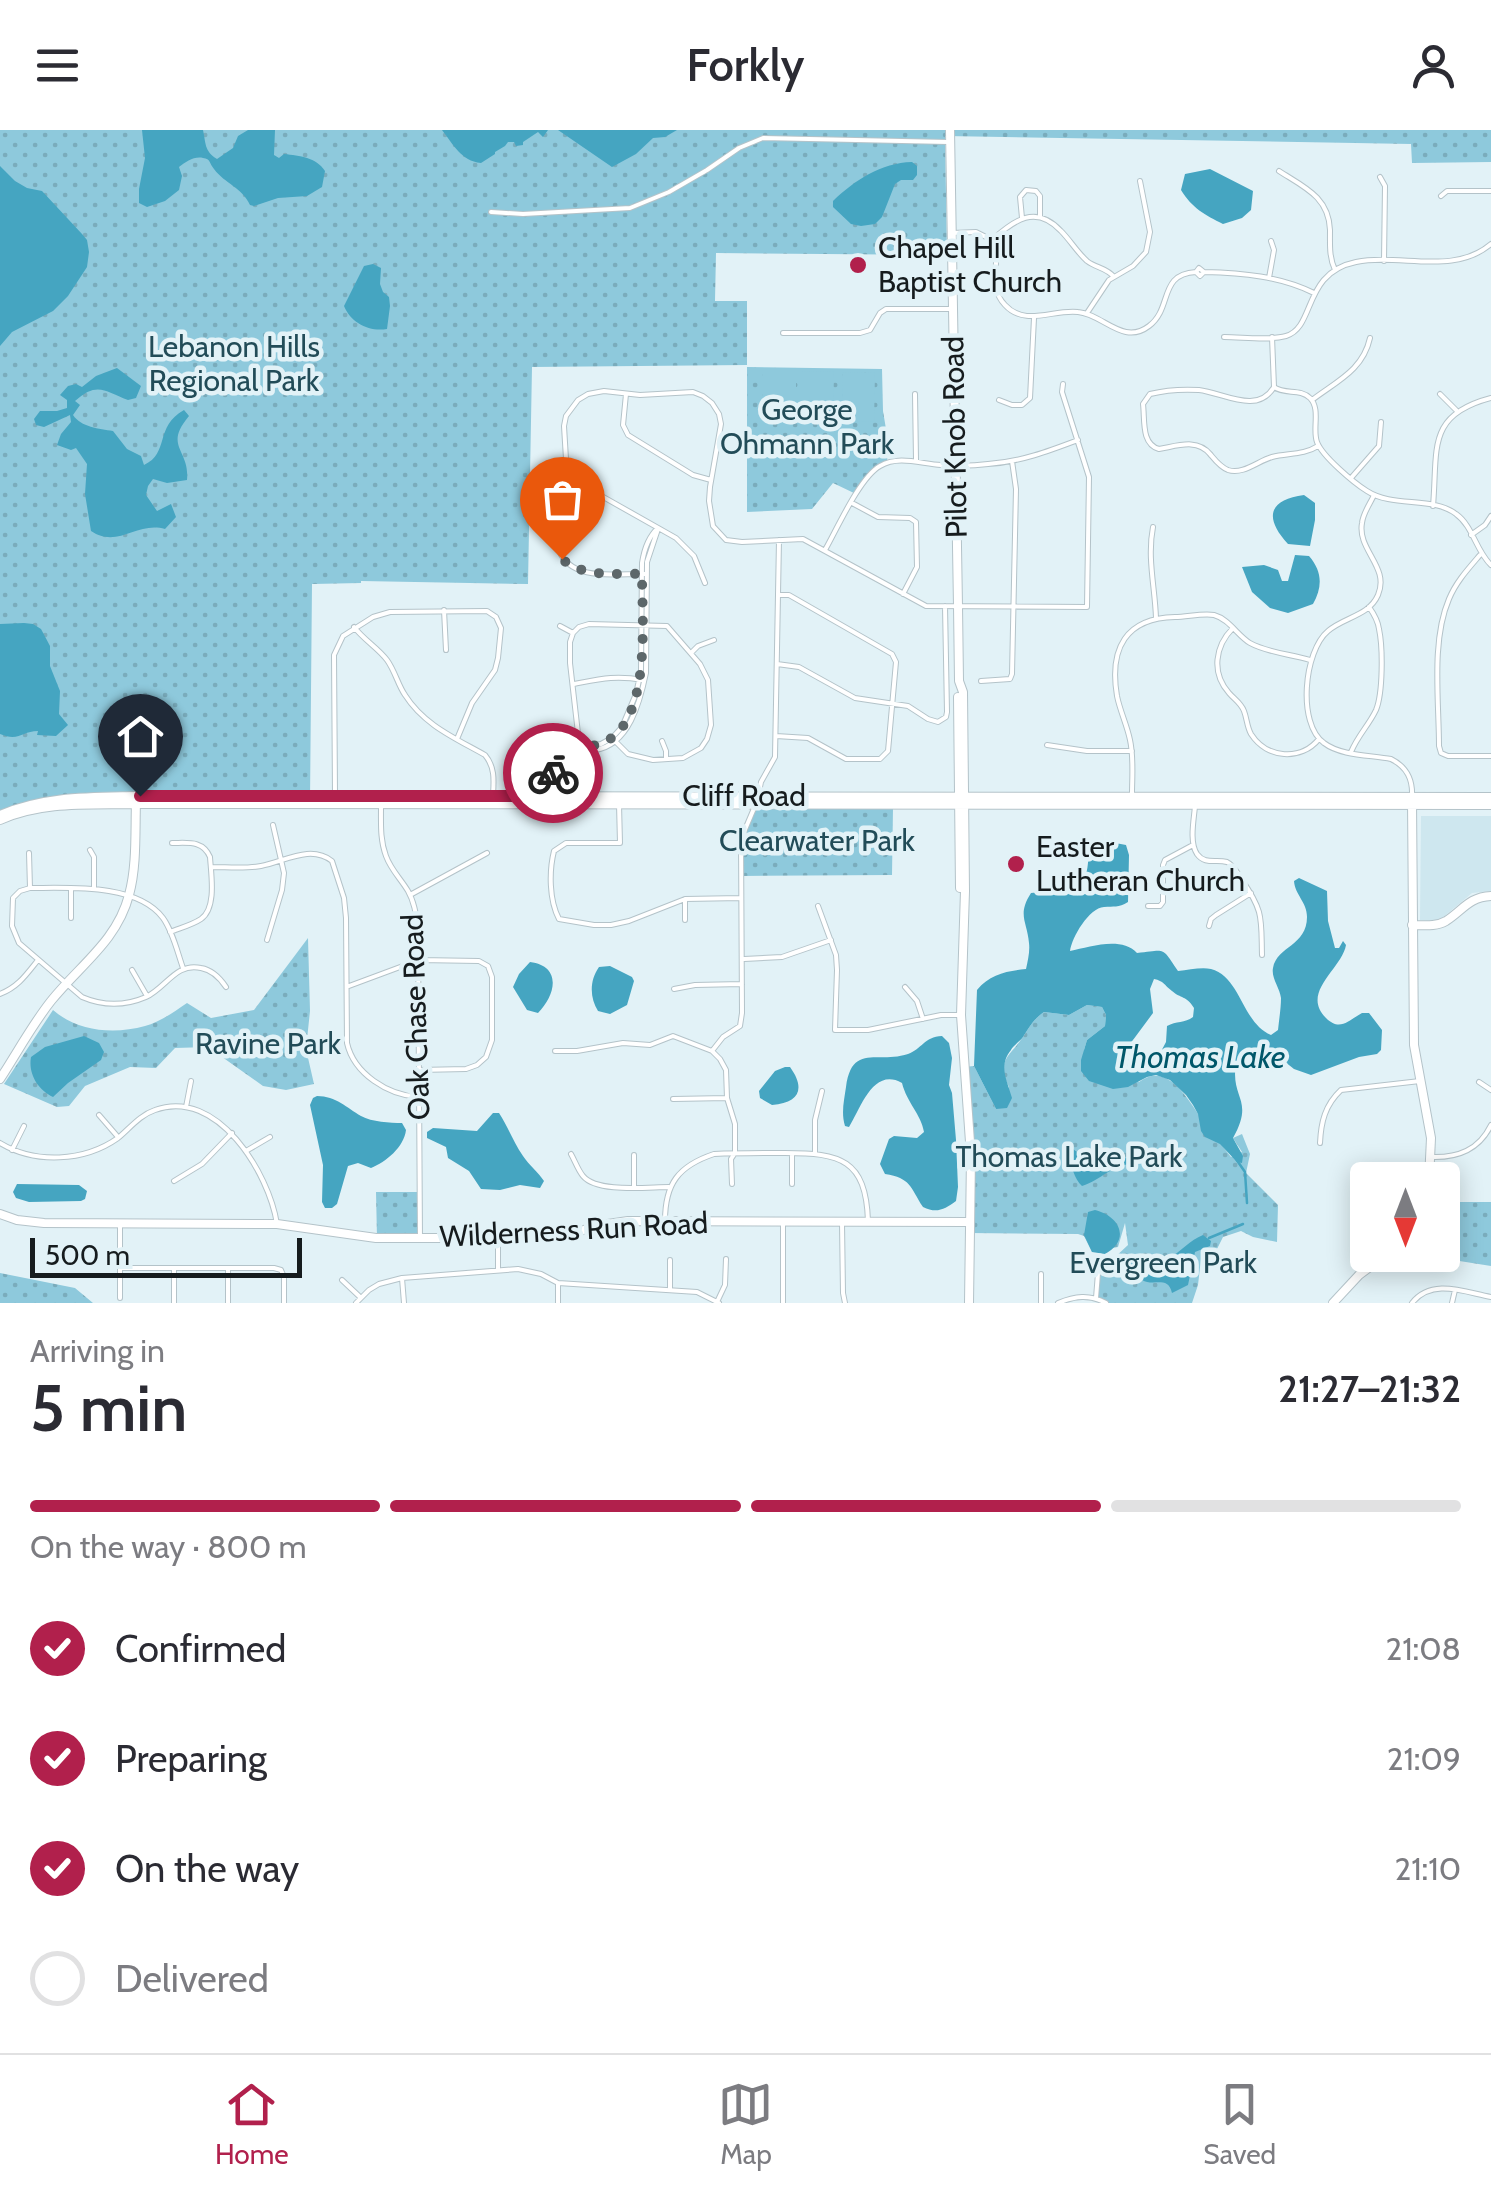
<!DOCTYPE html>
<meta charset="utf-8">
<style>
body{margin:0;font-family:Cabin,sans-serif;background:#f7f7f7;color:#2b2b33;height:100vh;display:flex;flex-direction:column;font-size:38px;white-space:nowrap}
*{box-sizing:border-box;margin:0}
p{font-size:32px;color:#7c7c81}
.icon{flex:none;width:55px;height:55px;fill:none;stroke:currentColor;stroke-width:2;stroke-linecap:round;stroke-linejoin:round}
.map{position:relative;height:1173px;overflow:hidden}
.drawer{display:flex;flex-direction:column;background:#fff;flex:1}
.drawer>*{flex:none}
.needle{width:65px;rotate:180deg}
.controls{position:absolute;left:1350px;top:1032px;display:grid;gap:20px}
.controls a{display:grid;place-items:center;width:110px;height:110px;border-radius:10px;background:#fff;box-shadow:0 5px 25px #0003;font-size:50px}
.scale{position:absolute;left:30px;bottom:25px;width:272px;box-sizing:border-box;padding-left:10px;border:5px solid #161c1e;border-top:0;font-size:28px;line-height:35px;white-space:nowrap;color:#161c1e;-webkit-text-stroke:8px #e2f2f7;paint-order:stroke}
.pin{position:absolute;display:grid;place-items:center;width:85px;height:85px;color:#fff;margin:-102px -42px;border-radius:50% 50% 50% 0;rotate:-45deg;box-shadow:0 0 10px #0007}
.pin .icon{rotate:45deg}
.courier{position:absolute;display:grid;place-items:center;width:100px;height:100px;margin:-50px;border:8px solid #b1204c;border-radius:50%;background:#fff;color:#222;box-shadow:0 2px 12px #0007}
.summary em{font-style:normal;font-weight:600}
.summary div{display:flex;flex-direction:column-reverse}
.summary{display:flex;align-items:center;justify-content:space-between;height:170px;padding:0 30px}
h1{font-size:65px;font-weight:600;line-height:75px}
.bar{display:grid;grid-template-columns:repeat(4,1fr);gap:15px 10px;align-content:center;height:120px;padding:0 30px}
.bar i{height:12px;border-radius:8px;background:#e1e1e2}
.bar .active{background:#b1204c}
.bar p{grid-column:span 4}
ol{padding:0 30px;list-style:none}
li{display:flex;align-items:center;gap:30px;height:110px}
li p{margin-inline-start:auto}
li .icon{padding:10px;border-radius:50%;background:#b1204c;color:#fff;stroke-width:4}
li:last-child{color:#7c7c81}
li i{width:55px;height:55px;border:5px solid #e1e1e2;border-radius:50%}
header{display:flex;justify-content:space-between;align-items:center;height:130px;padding:0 30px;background:#fff;font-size:45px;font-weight:600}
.menu{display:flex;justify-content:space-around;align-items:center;height:140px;border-top:2px solid #e1e1e2;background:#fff;font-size:28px;color:#7c7c81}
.menu a{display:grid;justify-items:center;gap:5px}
.menu .active{color:#b1204c}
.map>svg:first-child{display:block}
.built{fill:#cee7ef}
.park{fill:url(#park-dots)}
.garden{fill:#8ec9dc}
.water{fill:#45a5c1;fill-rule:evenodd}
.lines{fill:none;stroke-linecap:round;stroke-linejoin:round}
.stream{stroke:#45a5c1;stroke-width:2.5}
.street-casing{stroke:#b4c3c9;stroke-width:6}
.secondary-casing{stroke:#b4c3c9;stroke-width:10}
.street{stroke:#fff;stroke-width:4}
.secondary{stroke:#fff;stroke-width:8}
.done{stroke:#5d676a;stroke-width:10;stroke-dasharray:0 18}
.route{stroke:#b1204c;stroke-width:12}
.poi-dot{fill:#b1204c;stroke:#e2f2f7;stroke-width:4}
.labels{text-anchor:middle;stroke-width:9;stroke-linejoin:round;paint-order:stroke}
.poi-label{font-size:30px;fill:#161c1e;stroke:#e2f2f7;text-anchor:start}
.park-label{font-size:30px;fill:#224c58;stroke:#e2f2f7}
.street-label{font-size:30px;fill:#161c1e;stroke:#e2f2f7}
.water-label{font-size:32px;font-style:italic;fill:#00576a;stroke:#e2f2f7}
</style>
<header><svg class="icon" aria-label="menu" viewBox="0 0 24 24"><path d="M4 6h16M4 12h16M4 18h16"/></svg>Forkly<svg class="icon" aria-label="person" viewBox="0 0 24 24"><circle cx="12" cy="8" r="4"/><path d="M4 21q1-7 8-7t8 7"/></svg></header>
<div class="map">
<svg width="1491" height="1173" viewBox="0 0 1491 1173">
<defs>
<pattern id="park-dots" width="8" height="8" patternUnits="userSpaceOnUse" patternTransform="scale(2.5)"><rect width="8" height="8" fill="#8ec9dc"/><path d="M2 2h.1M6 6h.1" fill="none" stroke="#7aacbc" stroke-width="1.8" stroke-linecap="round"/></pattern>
</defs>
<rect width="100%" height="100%" fill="#e2f2f7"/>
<!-- built -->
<path class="built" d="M1421,686H1491V761L1472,763L1441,789L1432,791L1420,790Z"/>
<!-- park -->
<path class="park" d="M0,0H1491V32L1412,33L1411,14L945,6L947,125L716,123L715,171H747V235L532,237L528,454L361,451V453L312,454L310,671L214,673L101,670L52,677L0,692Z
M747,237L882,239L883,281L888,311L887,334L874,340L856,364L833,353L812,379L747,382Z
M764,677L893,678L892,745L741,746V709L755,679Z
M308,808L310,881L306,919L314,954L286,960L263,956L208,917L175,918L156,938L130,937L85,956L69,976L57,977L4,954L53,880C77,901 113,905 145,896C160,892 174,882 187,873L211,888L254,880Z
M1087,875L1102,877L1106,885L1105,896L1087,910L1084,920L1139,952C1167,931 1187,968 1201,988C1210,1001 1221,1014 1231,1027L1242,1022L1233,1008L1242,1004L1250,1024L1246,1043L1278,1075L1277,1112L1253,1107L1241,1101L1223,1107L1216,1121L1201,1129L1198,1155L1192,1173H1106L1096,1168L1098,1143L1128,1115L1125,1093L1118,1117L1092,1122L1084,1106L1078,1104L969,1103L971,1059L963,937L974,936L996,979L1009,957C995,931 1010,926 1023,907C1030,896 1033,890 1044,882L1069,885Z
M376,1062H419L420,1108H377Z
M1443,1072H1491V1136L1428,1126H1397L1442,1125Z
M0,1143L75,1158L93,1173H0Z"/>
<!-- garden -->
<path class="garden" d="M763,241H796V290H763Z
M802,241L834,242L833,290L802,289Z
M843,242L875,243L874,292L842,290Z"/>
<!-- water -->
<path class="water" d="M142,0H203C206,13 204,21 217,29L233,18L238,6L248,0H275L274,25L279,28L284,24C300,26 316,27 325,41L322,57L307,66L278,68L254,76L250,75C242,57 225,54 214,39C209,33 211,29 203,28C194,26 186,32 179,37L182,46L179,60L165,71L147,77L139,73V59L145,28Z
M442,0H548L543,7L538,2L523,12V15L516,16L514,12H508L505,16L495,22V24L481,33C461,31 453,14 442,0Z
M558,0H677L665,7L653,8L636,24L612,37Z
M912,32L917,36V45L913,50H901L895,54L882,87L875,94L861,96L851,94L833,77V71C855,50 881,33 912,32Z
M0,36L15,51L27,58L42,61L82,104L87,110L89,122L87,137L68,166L53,181L12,202L0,216Z
M1210,39L1253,61L1251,80L1242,88L1223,94C1205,85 1192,78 1181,60L1185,44Z
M373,134L381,138L380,154L383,162L389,167L390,176L387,199C369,202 351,193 344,176L364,136Z
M117,238L141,256L136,268L128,270C105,261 97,251 75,271L80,275L73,285C81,297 99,299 113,301L127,319L141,326L144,335C170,323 154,297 184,280L189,286C163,317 190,319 187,350L167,353L153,349L148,356L146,365L157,381L171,374L176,387L165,399C137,391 118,419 91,401L85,364L87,334L76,318L71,320L57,315L61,304L71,292L70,285L44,297L36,295L34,289L40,281H57L67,278V270L60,265L68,256L76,254L82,257L96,246Z
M1304,365L1315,373V390L1310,416L1288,414C1264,388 1268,370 1304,365Z
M1295,425L1309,426C1322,441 1323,456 1313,474L1288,483L1270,478L1252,462L1242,437L1264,435L1278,440L1282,451H1288Z
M24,493L33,494L41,499L50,516V536L60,561L59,584L68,595L56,606L37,605L38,601C22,601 19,612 0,604V494Z
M1110,712L1126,715L1129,725L1128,772C1118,778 1114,776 1104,777C1089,778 1072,807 1070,821C1090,817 1121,806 1137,823C1167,820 1161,816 1178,841C1189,840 1201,837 1211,839C1241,847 1242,893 1271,905L1278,900C1279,890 1281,878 1281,868C1280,858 1271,848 1273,838C1277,816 1307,816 1307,787C1307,772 1295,765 1294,751L1299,748L1327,761L1328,791L1335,818H1339L1343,811L1346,815C1342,839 1300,862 1326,888C1340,902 1349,890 1362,883H1369L1382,900L1381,920L1377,924L1359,927L1311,945L1294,939L1270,920C1260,920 1243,926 1236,934C1230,969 1255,969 1233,1008L1243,1026L1242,1033L1237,1032L1220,1014L1205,1007L1201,1001L1198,984L1193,975L1186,965L1170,950L1156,945L1147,947L1128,957L1113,959L1089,951L1081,941V930L1087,910L1105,896L1106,885L1102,877L1087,875L1069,885L1044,882C1033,890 1030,896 1023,907C1021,910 1012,917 1011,920C998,936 1007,950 1012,968L1007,978L996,979L974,936L977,860C990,844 1007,841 1026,839C1028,830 1030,821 1029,813C1027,791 1017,785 1031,763C1046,762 1057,758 1071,754C1074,753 1077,754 1079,752C1097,742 1076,716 1110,712ZM1154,849C1164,851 1164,855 1172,861C1181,869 1186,865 1194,878L1193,887C1185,893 1176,891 1167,896L1166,912L1156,931L1149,933L1138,927L1133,910L1153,883L1150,859Z
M530,832C562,836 556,865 538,883L527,880L513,857L519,844Z
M610,836L632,847L634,851L627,875L610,884L598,881C590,868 589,851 599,837Z
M84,906L99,913L104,922L101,930L68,953L53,967C38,960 28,944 31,927L45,917Z
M942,906L949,913L952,928L949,955L952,963L956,1010L958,1057L956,1071C945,1079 937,1084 923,1077C910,1057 911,1048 885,1044L880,1034L889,1009L894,1006L917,1008L924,1002C921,984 907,973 902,953C873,937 861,978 849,997L845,996C841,983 844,971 846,957C852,913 877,934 908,924C922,919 924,907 942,906Z
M785,937H790C806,959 799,973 772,975L760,968L759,961L775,941Z
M317,966C336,966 347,978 361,986C372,992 390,993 402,993L406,1000C404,1017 386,1032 371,1038L358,1033L348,1036L337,1074L332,1078H325L322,1072L323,1035L310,975L313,968Z
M493,983H499C508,997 514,1013 523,1026C529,1035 538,1042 544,1051L540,1058L520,1055L500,1060L481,1059L469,1041L448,1028L446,1017L427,1008V1002L433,998L477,1001Z
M1073,1019C1088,1031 1090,1026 1108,1024C1116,1024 1127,1028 1135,1031L1139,1034C1112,1032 1103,1050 1082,1056C1074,1049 1069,1031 1070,1020Z
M17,1054L79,1055L87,1061L85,1069L81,1071L29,1072L16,1068L13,1062Z
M1095,1080C1120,1086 1131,1110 1105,1124L1092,1122L1084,1105L1088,1082Z
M1203,1105L1211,1111L1210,1116L1195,1122L1188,1155L1172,1163C1168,1145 1153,1157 1142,1150L1140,1146C1148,1134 1158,1135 1169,1129C1181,1121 1190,1110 1203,1105Z"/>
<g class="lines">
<!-- stream -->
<path class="stream" d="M1236,1029L1245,1042L1247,1073
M1209,1108L1243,1094"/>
<defs>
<path id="street" d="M1279,41C1304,57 1329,67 1330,100C1330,115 1329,127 1335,140
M1380,47L1385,56L1384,131
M1441,66L1447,61H1491
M491,82L523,84L630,78L669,62L707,40L739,18L763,8L948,12
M1022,88L1020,67L1026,60L1036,61L1040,66V87
M952,103L976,102L992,110C1003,132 986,155 1005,175C1025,197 1053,179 1078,182C1103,184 1123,216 1149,196C1173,178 1158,144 1196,142L1200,146L1204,142L1199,138L1196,142
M992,110C1014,90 1036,74 1061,101C1070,110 1077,122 1087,131C1096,138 1107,138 1114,147
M1204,142C1242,143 1280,146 1314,163
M1269,148L1274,120L1271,111
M1087,183L1109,150L1133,136L1146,122L1150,102L1140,51
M783,203H860L870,200L880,183L886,179H953
M1224,207C1243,207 1268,211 1286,206C1316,197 1302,143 1356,132C1401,123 1453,146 1491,114
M1272,207L1274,257C1285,265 1300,258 1310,268C1321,279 1312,299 1317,312C1322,326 1354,353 1367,361C1393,378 1433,366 1456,384C1473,396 1476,421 1491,435
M1274,257C1257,285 1224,263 1199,260C1182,259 1166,260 1150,264L1143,274C1145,290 1141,314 1159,319C1177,316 1197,308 1210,324C1215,330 1220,337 1228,340C1243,345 1258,331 1272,327C1288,323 1304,325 1318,316
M626,264L623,295L628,305L693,345L711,350
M915,264L916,330
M1440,264L1456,280
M999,270L1012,275H1022L1030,268L1034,188
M1312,270C1337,251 1363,240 1370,208
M1351,348L1379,316L1381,292
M564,354L598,364L676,408L694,426L705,453
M1374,365C1370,374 1363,383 1362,393C1357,420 1390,437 1378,465C1369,486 1344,487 1328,501C1304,521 1297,594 1324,613C1341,626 1371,625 1391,629C1407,637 1413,649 1412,667
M852,373L878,387L910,388L916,392L917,437L903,464
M1433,376C1438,319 1426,285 1491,268
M1153,397C1147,428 1155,457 1156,488
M1471,405L1485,395L1491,386
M825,420C837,399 860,347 880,336C899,325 921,334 941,335C956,336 973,336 988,334C1020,332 1049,321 1078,310
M1480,425C1468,439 1456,452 1449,469C1431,511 1439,571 1439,616L1441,623L1448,626H1491
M647,444C613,443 563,454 556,410L566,329L564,296L566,286L578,270L588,264L604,261L640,265L693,262L703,266L712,273L719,284L721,294L710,357L709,371L713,396L726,410L742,412L803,409L926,476L1087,477L1089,347L1062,262L1063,254
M444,480L446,520
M560,496L573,503
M354,497C364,510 378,518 387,530C395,541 398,555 405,565C424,595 455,608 485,625C495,637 494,650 493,665
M1233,498C1215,516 1211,543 1229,563C1234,569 1241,573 1244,581C1247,589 1247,597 1251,604C1267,629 1301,631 1319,609
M692,522L698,516L714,510
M777,534L799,537L855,568L908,576L928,589L938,592L946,587L947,582L945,476
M981,551L1010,549L1012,544L1016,359L1012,331
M574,554C600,549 615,545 643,550
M776,606L808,608L846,629H880L888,621L896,532L892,524L789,465H779
M662,611L666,621V629
M1047,615L1087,621H1132
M580,621L570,533V512L573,503L579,497L589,494L667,496L700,534L708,550L711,595L707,609L701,618L683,628L653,630L628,624L612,608
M1351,622C1358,605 1369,595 1376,580C1383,563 1383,518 1379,499C1378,491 1374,484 1369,477
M555,660C559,650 557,639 565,630C574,620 584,622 595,620C629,615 640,572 646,543L647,432L658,399
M335,664L334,525L343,506L373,487L390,482L487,481L496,487L501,498L498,528L495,540L472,573L457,609
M1132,664C1132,647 1134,628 1130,610C1127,595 1120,581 1117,566C1109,518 1126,488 1175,487C1187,487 1202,483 1214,485C1229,489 1238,506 1250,513C1268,523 1291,524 1310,530
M555,666L552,653L557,631L572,619L601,614L612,608L622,597L636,564L641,541L642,433C644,420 648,407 658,398
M758,667L761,652L775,627L779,410
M619,674L620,713H566L554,721C549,741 549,770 559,789L594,795H611L629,791L685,769L741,768
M1195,676C1194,689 1189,712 1197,724C1205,735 1216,729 1227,732C1234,735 1238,744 1242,750C1264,782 1261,788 1262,825
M381,677C381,694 380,710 386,726C391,740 401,749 408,761C415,773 417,788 418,801L420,1108
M90,720L94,727V758
M29,723L30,758
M211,737C227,737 245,739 261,736C284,732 310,714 332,731L344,768L346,788L347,913C354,944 388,965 418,967
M71,759V788
M410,765L487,723
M685,769V790
M818,776L836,825L837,840L835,900H868L941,885H961
M1148,776H1160L1163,772V735L1165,730L1193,715
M1209,796L1211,789L1216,785L1251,763
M170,802C180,798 192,795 201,789C217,778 211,744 210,727C203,710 188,713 172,713
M267,810L282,760L284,743L273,695
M744,829L782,827L831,810
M183,838C177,821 173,802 163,788C137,753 68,758 30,758L20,761L13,768L12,796L19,813L82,867C103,876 125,876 146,867C166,858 176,832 201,838C213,840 220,848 226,857
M132,840L147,866
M349,856L419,830L479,831L488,836L492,847V910L486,927L477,935L466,939L419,940
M905,857L917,871L923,889
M674,859L695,855L742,854
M0,864C18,857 26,845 38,830
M555,921H577L623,913L650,915L673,906L712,921L720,929L726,940L727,968L735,994V1023L731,1029L732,1054
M712,921L723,907L740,896L742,883L741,709L755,676
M1479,952L1491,960
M673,969L727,968
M186,977L191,951
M99,985L118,1007
M0,1013C35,1034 84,1032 118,1008C130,998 140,985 155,980C217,957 269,1043 277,1094
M1320,1013C1321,992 1325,975 1341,960L1420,951
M12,1020L24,996
M246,1021L270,1007
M815,1023V990L822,961
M571,1024C575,1031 578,1040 583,1046C597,1063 647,1057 669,1057
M792,1024V1054
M634,1025V1057
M1431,1027C1458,1028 1479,1020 1491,995
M174,1051L202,1034L232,1003
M665,1091C665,1054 678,1036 714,1024C738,1023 761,1023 785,1023C840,1023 866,1029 868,1091
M842,1093L843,1163L845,1173
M670,1130V1160
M120,1138H274L281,1140L284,1147V1173
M174,1138V1173
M228,1138V1173
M498,1140V1110
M1041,1144V1173
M402,1148L404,1173
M342,1150L360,1167
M558,1153V1173
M120,1168V1093
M1096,1168L1098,1143L1102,1134
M717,1172L725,1155L726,1129
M356,1173L369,1160L379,1154L402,1148L518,1139L541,1144L558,1153L697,1162L719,1173
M783,1173V1093
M1058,1173C1075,1166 1089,1164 1106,1173
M1412,1173C1432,1148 1464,1162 1491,1167
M1452,1173L1455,1160"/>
<path id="secondary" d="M950,0L958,476L959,551L963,562L965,761L961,885L971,1026L969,1173
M958,567L960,758
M1412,671L1414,915L1431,1008L1429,1050
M0,685C44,666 89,667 135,666L1491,667
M0,690C42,671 90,675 136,674L1491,675
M1412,795C1423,795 1436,797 1446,791C1463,780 1469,767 1491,766
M0,949C17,923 32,895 51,871C80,835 117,811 129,765C137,736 135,702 136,672
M0,1084L17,1090L44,1093L277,1094L376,1108H498L559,1107L601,1095L628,1091L970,1092
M1333,1173L1359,1145L1386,1125"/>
</defs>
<!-- street casing -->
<use href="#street" class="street-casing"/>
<!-- secondary casing -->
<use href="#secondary" class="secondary-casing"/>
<!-- street -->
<use href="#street" class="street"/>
<!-- secondary -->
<use href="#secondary" class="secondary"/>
</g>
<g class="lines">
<!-- done -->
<path class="done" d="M553,643C564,607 588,624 610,609C651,582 642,487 642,444C615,443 584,448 562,429"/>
<!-- route -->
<path class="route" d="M140,666H555L552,654L553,643"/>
</g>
<!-- markers -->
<g class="poi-dot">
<circle cx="858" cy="135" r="10"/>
<circle cx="1016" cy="734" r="10"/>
</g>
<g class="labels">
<!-- poi labels -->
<g class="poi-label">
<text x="878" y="128">Chapel Hill<tspan x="878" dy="34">Baptist Church</tspan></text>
<text x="1036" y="727">Easter<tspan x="1036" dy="34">Lutheran Church</tspan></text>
</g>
<!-- park labels -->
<g class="park-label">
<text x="234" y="227">Lebanon Hills<tspan x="234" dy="34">Regional Park</tspan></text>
<text x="807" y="290">George<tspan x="807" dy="34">Ohmann Park</tspan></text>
<text x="817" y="721">Clearwater Park</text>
<text x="268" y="924">Ravine Park</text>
<text x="1069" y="1037">Thomas Lake Park</text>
<text x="1163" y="1143">Evergreen Park</text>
</g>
<!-- street labels -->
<g class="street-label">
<text transform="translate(955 307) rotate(-91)" y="10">Pilot Knob Road</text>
<text x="744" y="676">Cliff Road</text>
<text transform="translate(416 887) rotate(-92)" y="10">Oak Chase Road</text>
<text transform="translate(574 1100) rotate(-3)" y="10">Wilderness Run Road</text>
</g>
<!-- water labels -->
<g class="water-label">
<text x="1200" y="938">Thomas Lake</text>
</g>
</g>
</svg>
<div class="controls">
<a><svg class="needle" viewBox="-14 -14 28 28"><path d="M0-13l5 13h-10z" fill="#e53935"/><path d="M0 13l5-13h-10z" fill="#7c7c81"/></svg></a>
</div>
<div class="scale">500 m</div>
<div class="pin" style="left:562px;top:429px;background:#ea580c"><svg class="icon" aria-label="bag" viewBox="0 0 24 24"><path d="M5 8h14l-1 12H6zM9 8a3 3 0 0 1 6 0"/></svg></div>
<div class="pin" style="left:140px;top:666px;background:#1f2937"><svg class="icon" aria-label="home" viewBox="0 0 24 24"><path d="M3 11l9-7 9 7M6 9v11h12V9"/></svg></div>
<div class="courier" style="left:553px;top:643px"><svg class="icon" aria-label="bike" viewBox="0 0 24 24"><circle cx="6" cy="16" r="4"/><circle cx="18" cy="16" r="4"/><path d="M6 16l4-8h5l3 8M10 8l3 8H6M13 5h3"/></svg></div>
</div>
<section class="drawer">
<div class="summary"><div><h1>5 min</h1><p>Arriving in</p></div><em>21:27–21:32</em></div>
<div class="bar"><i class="active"></i><i class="active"></i><i class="active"></i><i></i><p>On the way · 800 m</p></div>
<ol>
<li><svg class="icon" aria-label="check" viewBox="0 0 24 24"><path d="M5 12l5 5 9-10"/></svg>Confirmed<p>21:08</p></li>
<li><svg class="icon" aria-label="check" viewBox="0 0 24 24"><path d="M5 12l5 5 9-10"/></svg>Preparing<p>21:09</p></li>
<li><svg class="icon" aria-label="check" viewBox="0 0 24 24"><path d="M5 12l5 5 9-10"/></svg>On the way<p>21:10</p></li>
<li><i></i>Delivered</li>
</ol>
</section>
<nav class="menu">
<a class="active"><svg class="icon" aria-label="home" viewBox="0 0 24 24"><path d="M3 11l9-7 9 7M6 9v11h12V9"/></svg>Home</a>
<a><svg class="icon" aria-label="map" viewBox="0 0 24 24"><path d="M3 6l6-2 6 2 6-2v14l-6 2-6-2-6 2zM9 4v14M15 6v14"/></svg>Map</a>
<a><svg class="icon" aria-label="saved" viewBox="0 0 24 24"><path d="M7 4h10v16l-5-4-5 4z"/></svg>Saved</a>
</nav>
